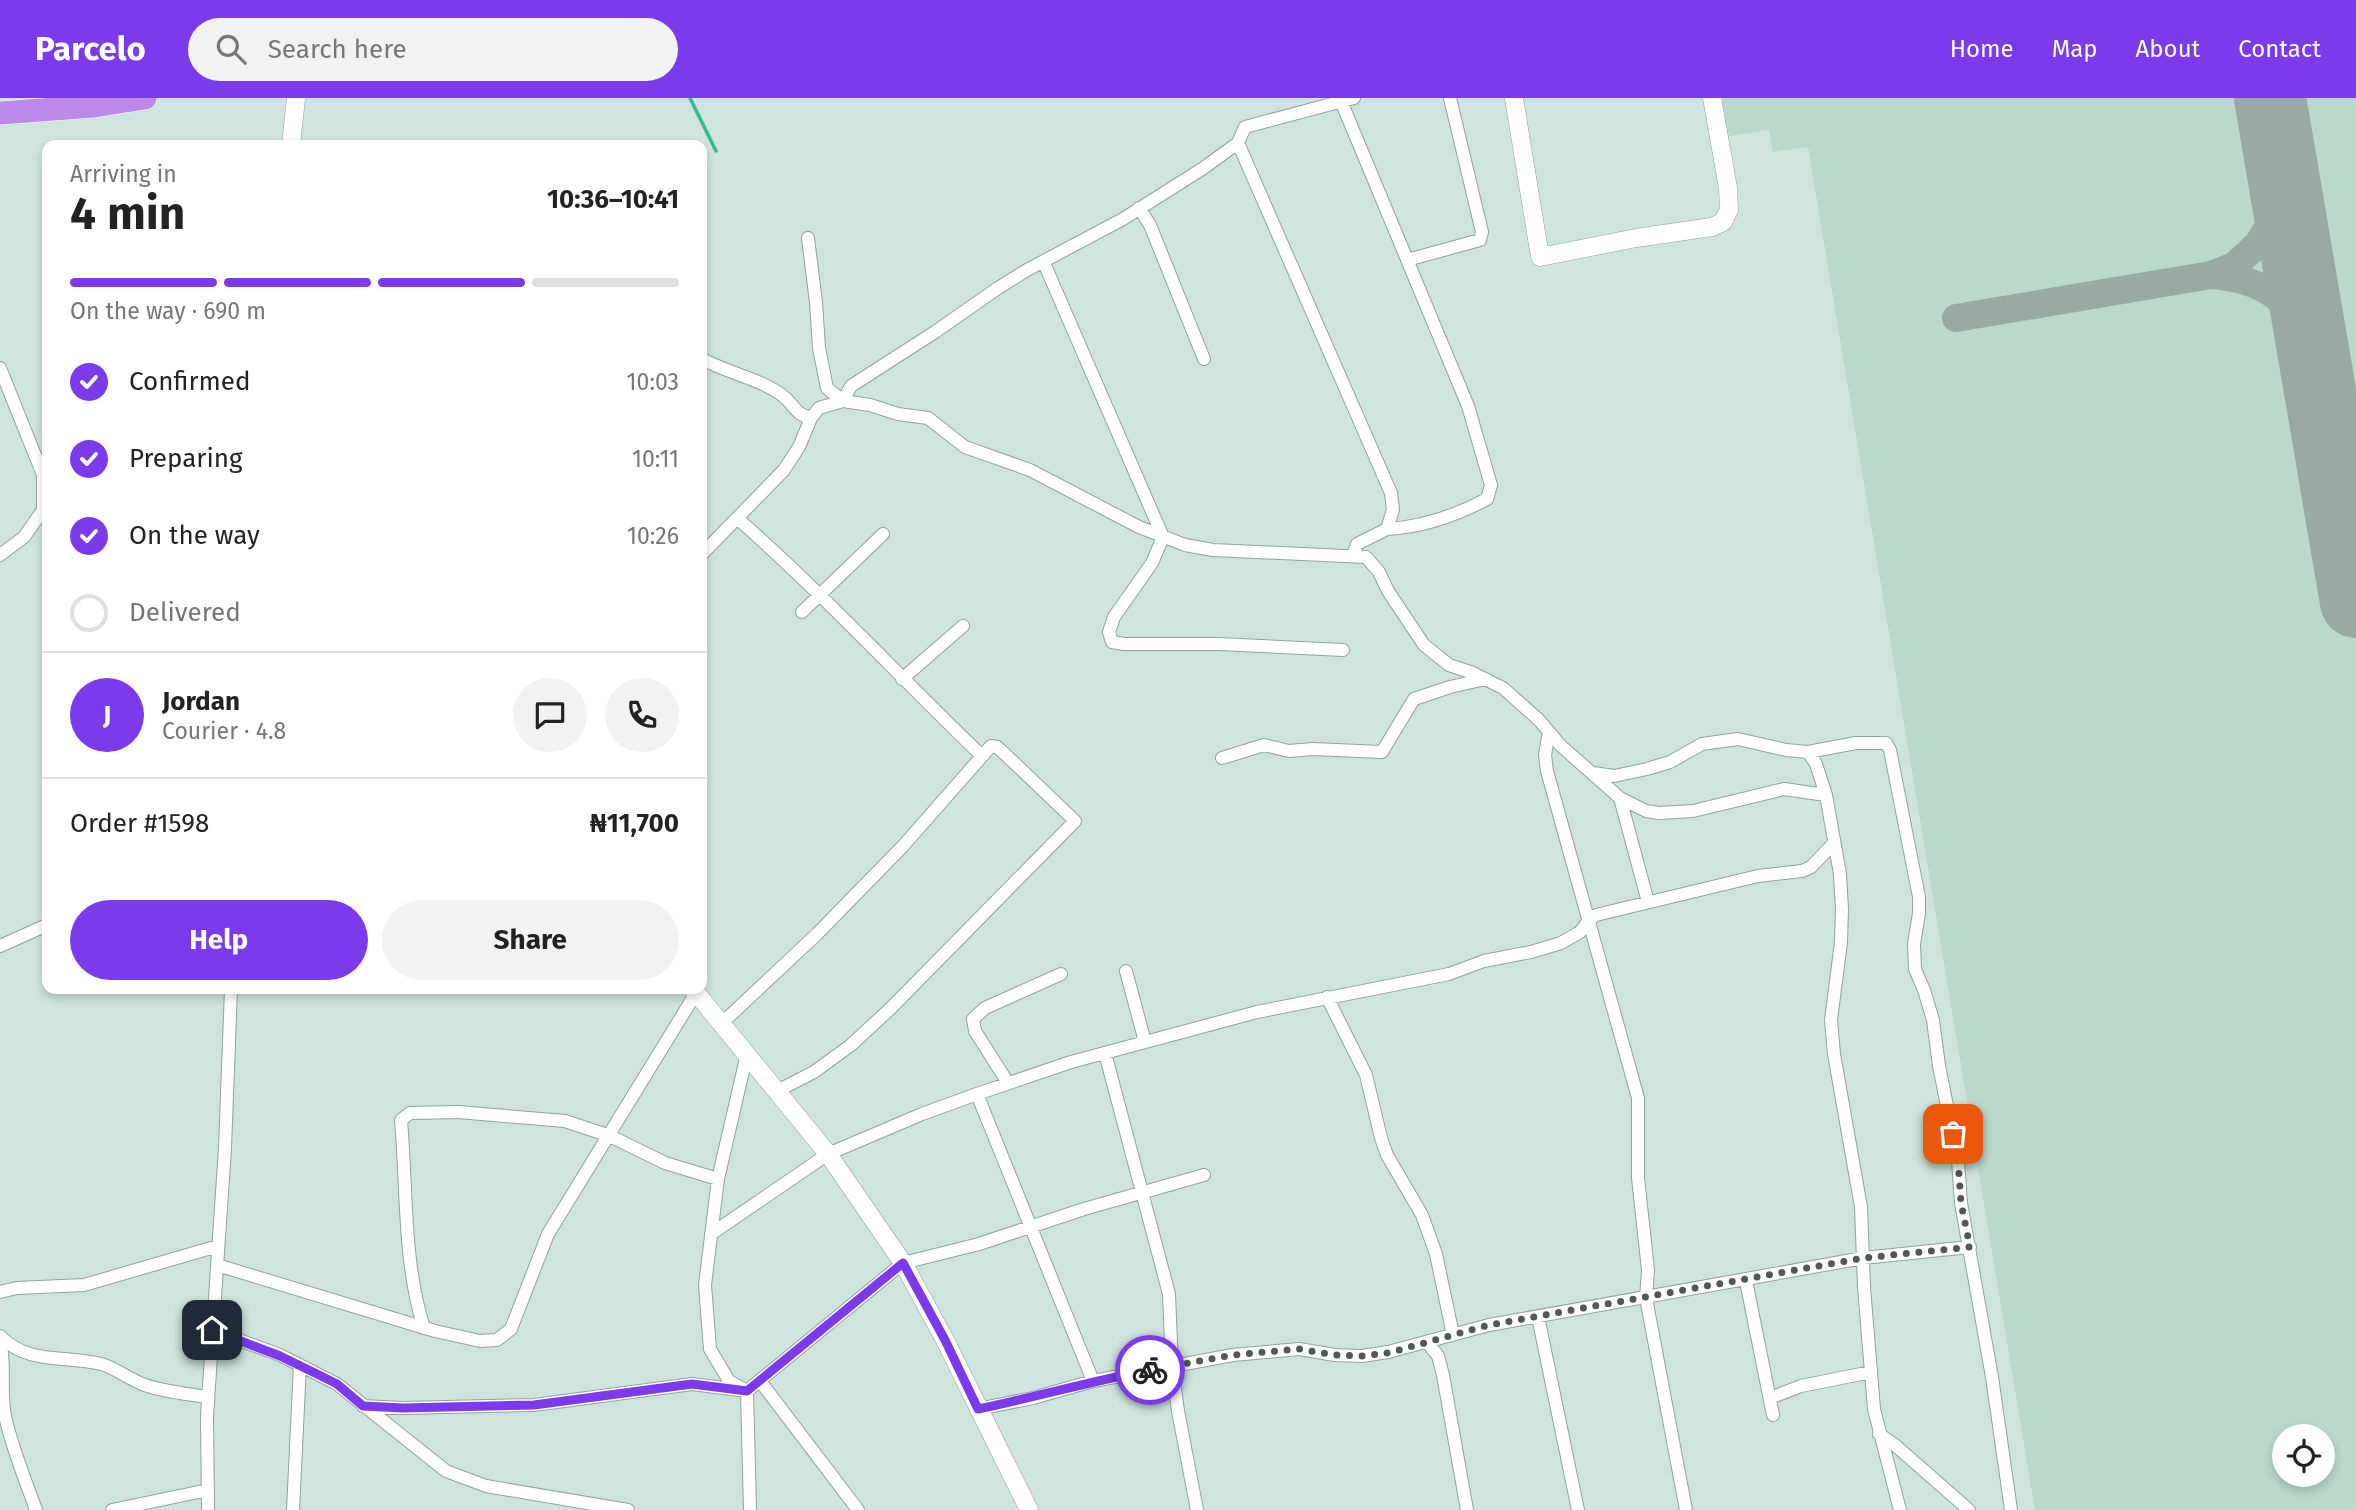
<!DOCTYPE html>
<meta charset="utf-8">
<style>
body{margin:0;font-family:"Fira Sans",sans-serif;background:#f2f2f2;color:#222;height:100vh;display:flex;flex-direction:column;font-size:26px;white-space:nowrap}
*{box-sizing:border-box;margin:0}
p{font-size:23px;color:#767676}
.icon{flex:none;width:38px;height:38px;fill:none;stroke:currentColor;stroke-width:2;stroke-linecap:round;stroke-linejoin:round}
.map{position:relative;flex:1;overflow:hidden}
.side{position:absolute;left:42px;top:42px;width:665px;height:854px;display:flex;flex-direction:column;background:#fff;border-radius:14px;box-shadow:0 4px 10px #0003}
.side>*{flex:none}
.buttons{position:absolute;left:2272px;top:1326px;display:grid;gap:14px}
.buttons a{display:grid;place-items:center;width:63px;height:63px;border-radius:50%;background:#fff;box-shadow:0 4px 10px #0003;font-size:35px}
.pin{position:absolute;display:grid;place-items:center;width:60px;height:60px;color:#fff;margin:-30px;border-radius:14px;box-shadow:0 4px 10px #0006}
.courier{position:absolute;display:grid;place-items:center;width:70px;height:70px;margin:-35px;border:5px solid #7c3aed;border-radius:50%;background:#fff;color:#222;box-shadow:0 2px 9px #0007}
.headline em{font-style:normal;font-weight:700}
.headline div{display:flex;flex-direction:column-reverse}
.headline{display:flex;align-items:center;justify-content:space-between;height:119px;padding:0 28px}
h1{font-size:46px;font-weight:700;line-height:52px}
.bar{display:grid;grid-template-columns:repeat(4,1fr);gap:10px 7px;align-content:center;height:84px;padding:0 28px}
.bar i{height:9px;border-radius:5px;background:#e0e0e0}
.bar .on{background:#7c3aed}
.bar p{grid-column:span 4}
.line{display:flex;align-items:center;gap:18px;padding:0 28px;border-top:2px solid #e0e0e0}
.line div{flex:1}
.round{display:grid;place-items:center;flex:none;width:74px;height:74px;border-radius:37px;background:#f2f2f2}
ol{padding:0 28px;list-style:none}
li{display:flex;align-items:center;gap:21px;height:77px}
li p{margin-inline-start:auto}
li .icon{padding:7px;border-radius:50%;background:#7c3aed;color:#fff;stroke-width:4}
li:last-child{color:#767676}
li i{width:38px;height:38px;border:4px solid #e0e0e0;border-radius:50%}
.button{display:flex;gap:14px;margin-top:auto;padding:14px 28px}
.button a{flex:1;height:80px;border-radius:42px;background:#7c3aed;color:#fff;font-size:28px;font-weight:700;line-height:80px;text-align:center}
.button a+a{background:#f2f2f2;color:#222}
header{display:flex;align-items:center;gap:42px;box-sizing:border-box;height:98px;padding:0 35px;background:#7c3aed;color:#fff}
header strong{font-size:33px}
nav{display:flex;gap:38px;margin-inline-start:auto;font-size:24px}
.search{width:490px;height:63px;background:#f2f2f2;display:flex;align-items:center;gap:18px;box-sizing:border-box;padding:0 24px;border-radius:38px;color:#767676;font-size:26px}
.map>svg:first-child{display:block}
.built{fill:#bbd8cd;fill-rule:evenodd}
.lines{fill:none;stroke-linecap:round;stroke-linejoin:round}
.stream{stroke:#36ba94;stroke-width:3.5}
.taxiway{stroke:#99aaa4;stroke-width:28}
.runway{stroke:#99aaa4;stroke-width:72}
.street-casing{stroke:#90a49c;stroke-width:14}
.secondary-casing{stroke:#90a49c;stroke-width:19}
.highway-casing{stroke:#fff;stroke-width:24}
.street{stroke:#fff;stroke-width:12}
.secondary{stroke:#fff;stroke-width:18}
.highway{stroke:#bb89e7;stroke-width:23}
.done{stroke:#4e5a55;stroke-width:7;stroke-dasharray:0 12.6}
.route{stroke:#7c3aed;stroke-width:9}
</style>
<header>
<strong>Parcelo</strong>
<div class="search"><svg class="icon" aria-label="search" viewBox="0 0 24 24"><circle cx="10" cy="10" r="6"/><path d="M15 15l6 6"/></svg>Search here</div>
<nav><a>Home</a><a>Map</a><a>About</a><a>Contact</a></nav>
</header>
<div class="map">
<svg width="2356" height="1412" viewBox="0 0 2356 1412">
<rect width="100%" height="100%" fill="#cfe4dc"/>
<!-- built -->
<path class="built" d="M1722,0H2356V1412H2035L1808,49L1773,54L1769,32L1729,38ZM2284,1339H2322V1377H2284Z"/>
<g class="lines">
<!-- stream -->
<path class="stream" d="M690,0L716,53"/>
<!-- taxiway -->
<path class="taxiway" d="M2211,177L2234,168L2258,146L2281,109L2284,87
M1956,220L2211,177C2267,181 2293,204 2314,254"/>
<!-- runway -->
<path class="runway" d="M2270,0L2356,504"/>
<defs>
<path id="street" d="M1341,3L1468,308L1491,387L1487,401C1455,418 1424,429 1387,431
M1238,45L1245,29L1354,0
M1139,110L1150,127L1204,261
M808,140L816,204L819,250L827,290L843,303L870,307L898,316L928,320L965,349L1030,372L1139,429L1185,447L1213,452L1366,459L1379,474L1388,493L1424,547L1449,567L1473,575L1503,590L1539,622L1560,647L1620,700L1646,713L1659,715L1693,713L1784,691L1826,697
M1407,162L1480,142L1482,134L1450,0
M1044,165L1163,439L1152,465L1114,519L1109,534L1112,544L1124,546H1219L1343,552
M702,261C728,275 758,280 782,297C795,307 794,316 811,320
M0,270L43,377V412L24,439L0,457
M737,420C822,495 899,578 981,657
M702,456L784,372L799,349L811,320L819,310L843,303L851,288L935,234L998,190L1027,172L1123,121L1202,71L1238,45L1391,395L1393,412L1387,431L1357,446L1353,458
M802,514L883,436
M902,581L963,528
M1549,634L1545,657L1547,673L1638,1000V1080L1648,1172L1646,1200L1686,1412
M1808,654L1816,666L1826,697L1840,776L1842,811L1841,844L1831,922L1834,956L1861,1109L1864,1189L1874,1311L1900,1412
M1222,660L1264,647L1289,653L1313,651L1382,654L1414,601L1450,589L1485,581
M1593,675L1614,678L1647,671L1670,664L1702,646L1738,641L1786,652L1808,654L1856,645H1886L1890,652L1919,799V815L1914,846L1915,871L1924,892L1933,922L1939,968L1958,1062L1961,1105L1992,1279L2011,1412
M1620,700L1648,804
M0,848L47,827
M1126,873L1145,944
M1327,899L1366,977L1381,1040L1387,1057L1422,1117L1436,1156L1453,1237
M721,926L817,836L903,748L991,648L997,649L1006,657L1075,723L891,910L851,947L814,974L777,993
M1105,955L1169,1196L1172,1268L1178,1313L1197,1412
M1008,985L975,933L973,921L985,910L1061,876
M977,996L1093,1283
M711,1136L828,1056L922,1016L977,996L1071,964L1257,914L1449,876L1484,863L1531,854L1561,845L1580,834L1589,822L1596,817L1758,778L1802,773L1811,769L1834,745
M217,1167L435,1233L480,1243L497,1242L511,1231L548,1136L696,895
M1746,1183L1773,1317
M0,1194L17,1190L84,1187L218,1148
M1538,1219L1578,1412
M424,1230C403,1164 407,1091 401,1022L410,1015L458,1014L565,1023L610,1038L665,1065L718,1081
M212,1232L280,1257L337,1286L446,1373L486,1388L628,1412
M0,1238C28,1267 65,1257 101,1266C116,1270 130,1282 145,1287C165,1294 187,1296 208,1299
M0,1242C6,1267 0,1292 5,1318C12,1350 25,1381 36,1412
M1427,1244L1438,1258L1443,1277L1467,1412
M760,1283L858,1412
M1770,1300L1801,1288L1871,1274
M363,1308L403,1310L534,1307L692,1286L747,1293L729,1283L710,1251L705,1187L718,1081L747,956
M978,1311L1033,1300L1093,1283L1233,1257L1299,1251L1335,1257L1362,1258L1388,1254L1489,1227L1863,1160L1970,1149
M1879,1336L1896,1348L1969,1412
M112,1412L208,1392
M208,1412L207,1318L225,1050L231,891
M293,1412L300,1267
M750,1412L747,1293L903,1165L979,1146L1084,1111L1204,1077"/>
<path id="secondary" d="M1514,0L1540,159L1636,140L1712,129L1723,124L1729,112L1728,90L1712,0
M291,47L296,0
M693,891L828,1056L903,1165L945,1242L1029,1412"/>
<path id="highway" d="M0,15L94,8L145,0"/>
</defs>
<!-- street casing -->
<use href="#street" class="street-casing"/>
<!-- secondary casing -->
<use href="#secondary" class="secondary-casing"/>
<!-- highway casing -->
<use href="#highway" class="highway-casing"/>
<!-- street -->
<use href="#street" class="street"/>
<!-- secondary -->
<use href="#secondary" class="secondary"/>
<!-- highway -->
<use href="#highway" class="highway"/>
</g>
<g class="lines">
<!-- done -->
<path class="done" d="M1150,1272L1233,1257L1299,1251L1335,1257L1362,1258L1388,1255L1489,1227L1863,1160L1970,1149L1961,1105L1958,1062L1953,1036"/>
<!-- route -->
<path class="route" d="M212,1232L280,1258L319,1277L337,1286L363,1308L403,1310L534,1307L692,1286L747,1293L903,1165L945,1242L978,1311C1036,1299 1092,1283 1150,1272"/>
</g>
</svg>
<div class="buttons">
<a><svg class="icon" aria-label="locate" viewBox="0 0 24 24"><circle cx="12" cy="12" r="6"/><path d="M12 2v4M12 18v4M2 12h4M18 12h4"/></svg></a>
</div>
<div class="pin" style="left:1953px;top:1036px;background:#ea580c"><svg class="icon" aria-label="bag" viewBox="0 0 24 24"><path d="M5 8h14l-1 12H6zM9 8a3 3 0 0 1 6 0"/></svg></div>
<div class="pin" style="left:212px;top:1232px;background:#1f2937"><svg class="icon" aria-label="home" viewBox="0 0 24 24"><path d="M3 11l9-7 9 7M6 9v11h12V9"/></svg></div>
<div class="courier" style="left:1150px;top:1272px"><svg class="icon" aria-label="bike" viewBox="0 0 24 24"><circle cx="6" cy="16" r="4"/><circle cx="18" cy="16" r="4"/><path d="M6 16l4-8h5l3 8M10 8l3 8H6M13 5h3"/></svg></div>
<section class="side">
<div class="headline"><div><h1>4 min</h1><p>Arriving in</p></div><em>10:36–10:41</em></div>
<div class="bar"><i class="on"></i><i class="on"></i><i class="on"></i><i></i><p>On the way · 690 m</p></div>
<ol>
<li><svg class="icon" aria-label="check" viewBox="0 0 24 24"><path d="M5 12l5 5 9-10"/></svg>Confirmed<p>10:03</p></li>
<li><svg class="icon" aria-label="check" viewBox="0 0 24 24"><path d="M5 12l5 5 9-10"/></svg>Preparing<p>10:11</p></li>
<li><svg class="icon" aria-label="check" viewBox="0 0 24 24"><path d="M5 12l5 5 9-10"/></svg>On the way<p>10:26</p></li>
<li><i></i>Delivered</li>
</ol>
<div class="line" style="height:126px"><b class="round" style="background:#7c3aed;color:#fff">J</b><div><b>Jordan</b><p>Courier · 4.8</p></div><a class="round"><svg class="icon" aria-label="chat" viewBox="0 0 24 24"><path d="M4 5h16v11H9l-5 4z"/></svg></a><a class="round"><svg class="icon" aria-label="phone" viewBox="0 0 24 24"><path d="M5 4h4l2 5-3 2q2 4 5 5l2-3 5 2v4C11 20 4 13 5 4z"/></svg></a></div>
<div class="line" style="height:91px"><div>Order #1598</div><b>₦11,700</b></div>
<div class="button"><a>Help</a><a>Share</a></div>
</section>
</div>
